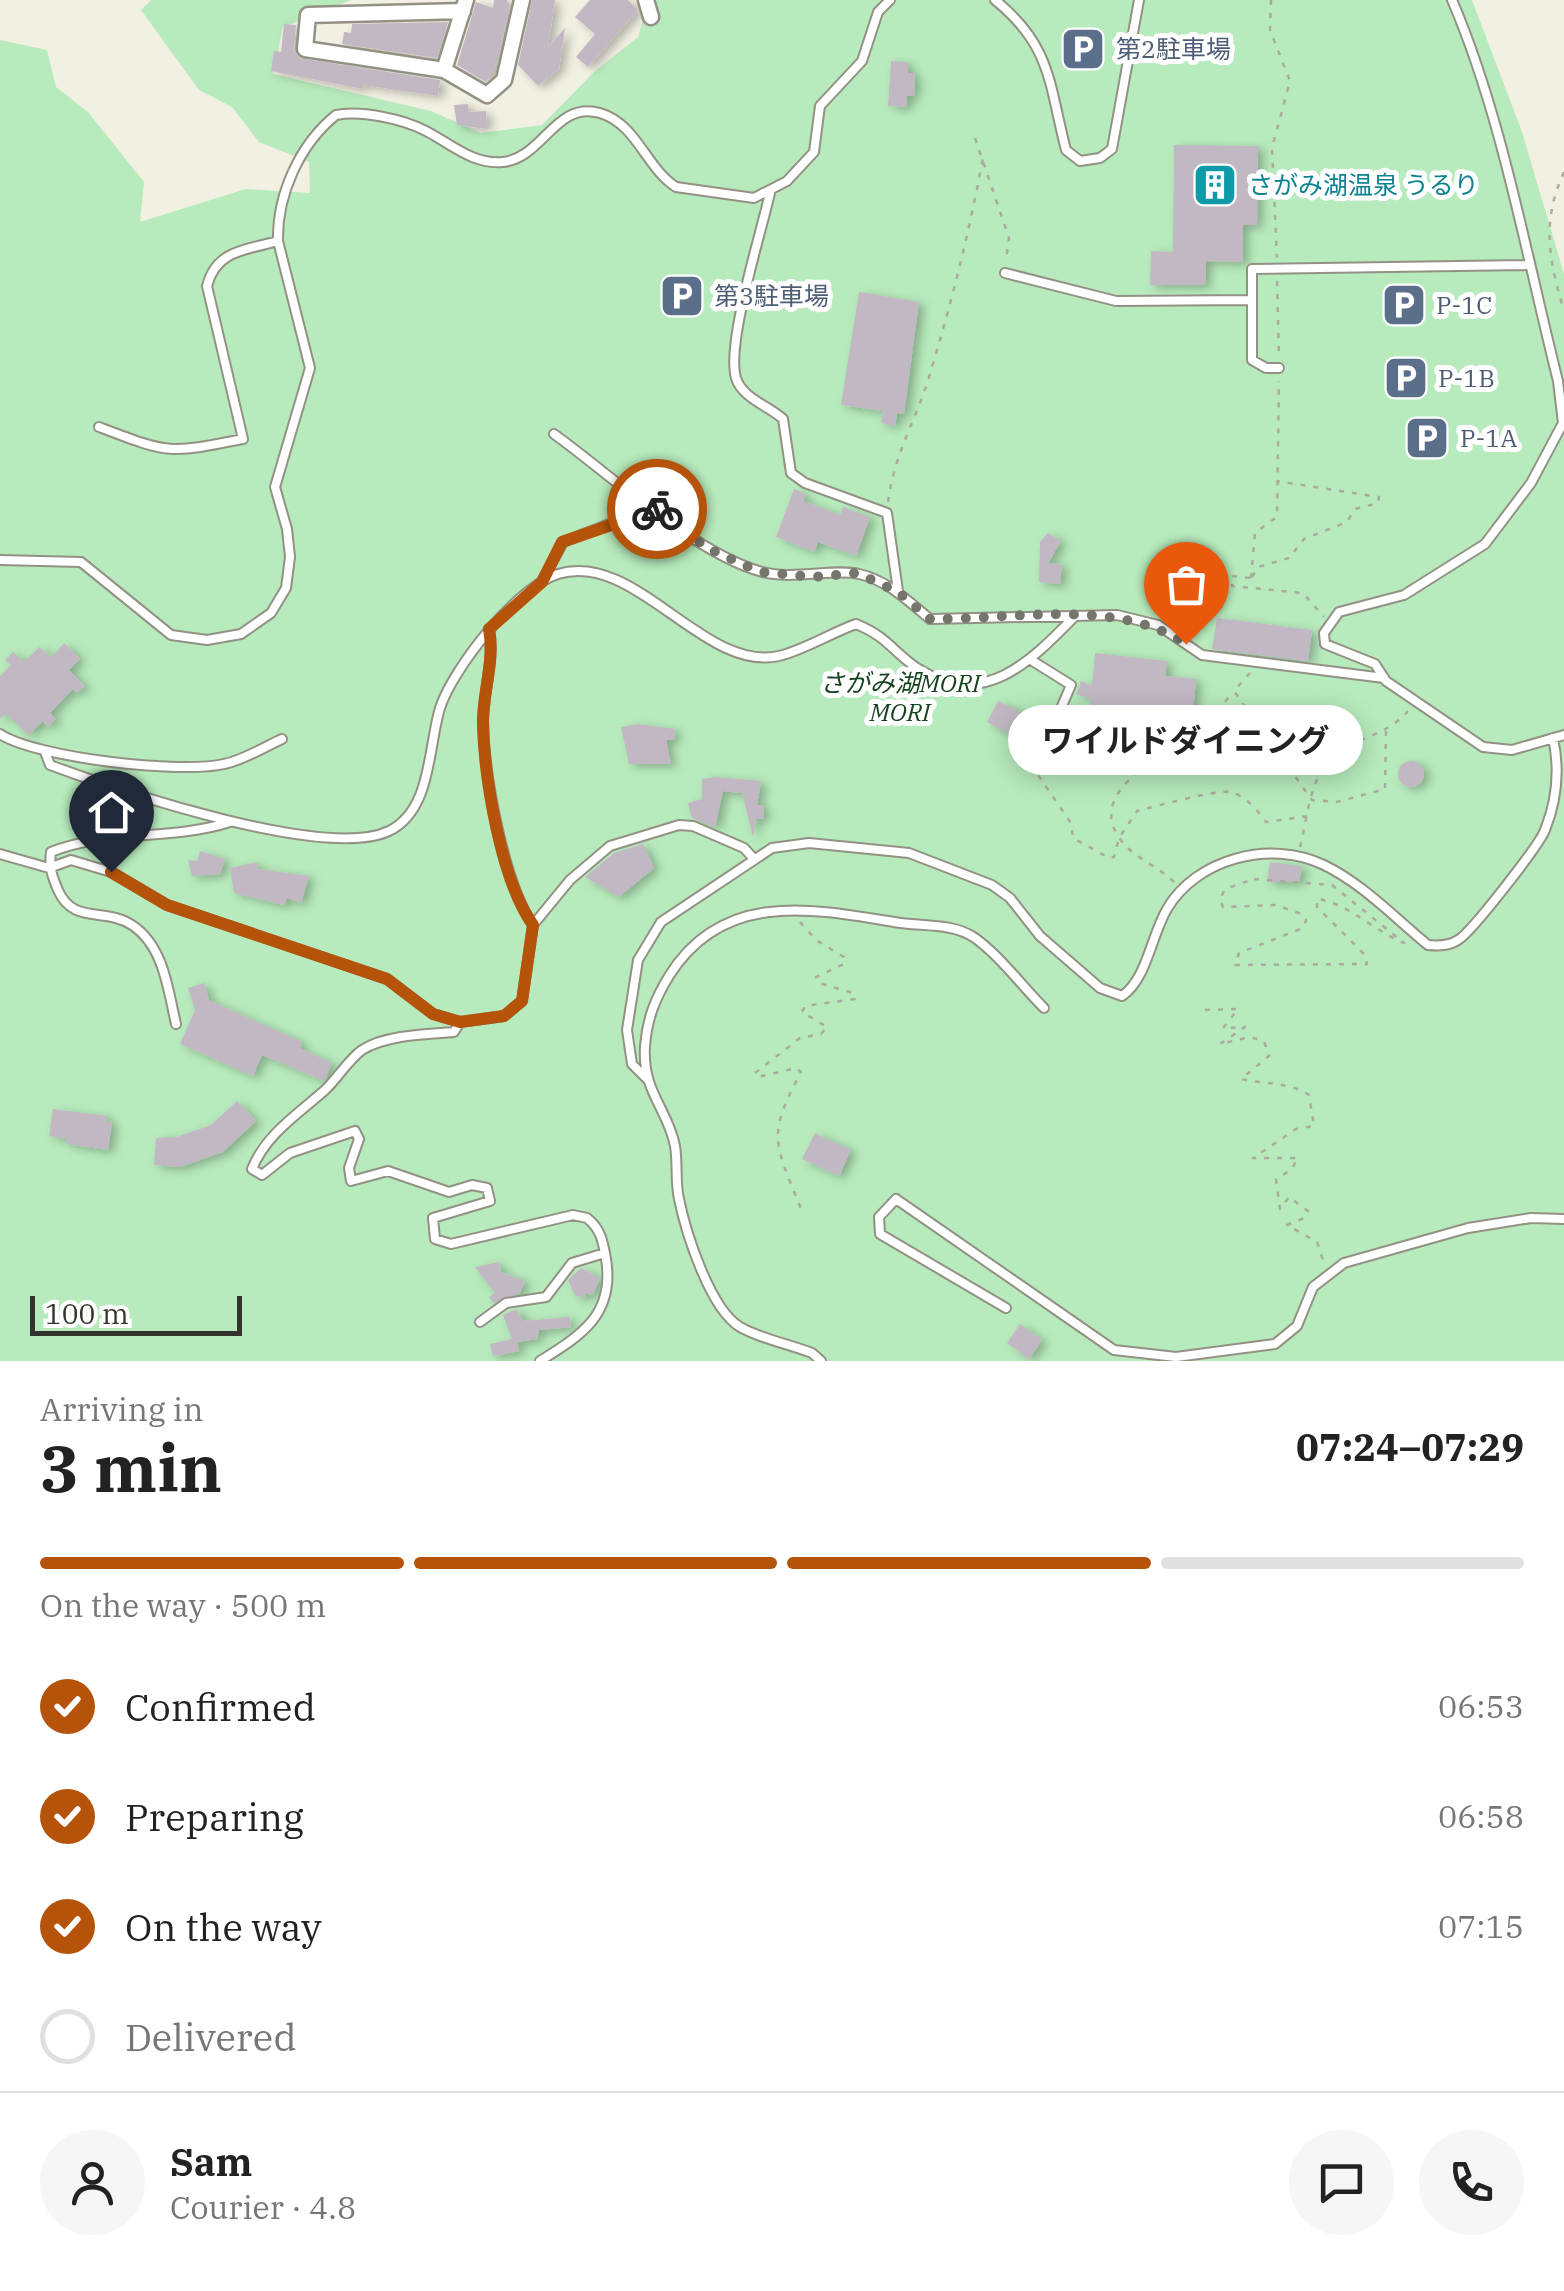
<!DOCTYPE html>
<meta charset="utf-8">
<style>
body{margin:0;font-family:"IBM Plex Serif","Noto Sans JP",serif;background:#f6f6f6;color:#222;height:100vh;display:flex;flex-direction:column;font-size:38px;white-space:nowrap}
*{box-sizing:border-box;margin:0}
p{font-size:32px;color:#767676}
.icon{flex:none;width:55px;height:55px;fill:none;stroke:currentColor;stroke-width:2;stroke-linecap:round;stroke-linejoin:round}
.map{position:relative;height:1361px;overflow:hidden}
.drawer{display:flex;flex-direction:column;background:#fff;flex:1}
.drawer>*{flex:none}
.scale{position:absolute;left:30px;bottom:25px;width:212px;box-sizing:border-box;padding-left:10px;border:5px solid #34332d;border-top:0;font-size:28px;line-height:35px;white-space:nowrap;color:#34332d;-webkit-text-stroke:8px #fff;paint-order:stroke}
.pin{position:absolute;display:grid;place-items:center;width:85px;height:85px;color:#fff;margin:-102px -42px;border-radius:50% 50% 50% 0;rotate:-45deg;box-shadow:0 0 10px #0007}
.pin .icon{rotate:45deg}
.courier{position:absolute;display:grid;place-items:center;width:100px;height:100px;margin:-50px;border:8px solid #b45309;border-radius:50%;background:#fff;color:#222;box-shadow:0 2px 12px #0007}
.bubble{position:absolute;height:70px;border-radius:35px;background:#fff;box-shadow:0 5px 25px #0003;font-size:32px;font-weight:700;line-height:70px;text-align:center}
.headline em{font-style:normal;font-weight:700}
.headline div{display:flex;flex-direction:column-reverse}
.headline{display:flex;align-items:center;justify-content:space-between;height:170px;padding:0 40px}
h1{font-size:65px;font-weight:700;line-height:75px}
.bar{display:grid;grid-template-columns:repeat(4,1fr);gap:15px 10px;align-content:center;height:120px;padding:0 40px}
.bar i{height:12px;border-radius:8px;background:#e0e0e0}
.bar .current{background:#b45309}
.bar p{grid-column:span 4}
.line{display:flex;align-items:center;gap:25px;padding:0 40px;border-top:2px solid #e0e0e0}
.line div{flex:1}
.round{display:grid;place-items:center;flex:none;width:105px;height:105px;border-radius:52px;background:#f6f6f6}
ol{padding:0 40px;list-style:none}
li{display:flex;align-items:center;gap:30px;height:110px}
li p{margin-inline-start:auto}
li .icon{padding:10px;border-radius:50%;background:#b45309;color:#fff;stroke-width:4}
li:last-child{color:#767676}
li i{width:55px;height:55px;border:5px solid #e0e0e0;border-radius:50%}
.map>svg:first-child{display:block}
.green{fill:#b7eabc}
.building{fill:#c1b8c3;filter:url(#shadow)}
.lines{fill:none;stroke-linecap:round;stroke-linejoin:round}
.lane-casing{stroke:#939184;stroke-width:12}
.street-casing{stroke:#939184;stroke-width:19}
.path{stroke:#abaa9f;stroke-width:2.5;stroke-dasharray:5 8;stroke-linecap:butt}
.lane{stroke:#fff;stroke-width:8}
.street{stroke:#fff;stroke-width:14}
.done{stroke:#76756c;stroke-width:10;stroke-dasharray:0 18}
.route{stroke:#b45309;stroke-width:12}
.labels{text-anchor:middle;stroke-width:10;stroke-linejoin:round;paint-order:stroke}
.service-label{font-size:25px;fill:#4e5e75;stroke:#fff;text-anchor:start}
.culture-label{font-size:25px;fill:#0d838f;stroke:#fff;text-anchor:start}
.park-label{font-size:25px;font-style:italic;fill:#174420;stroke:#fff}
</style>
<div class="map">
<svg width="1564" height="1361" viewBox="0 0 1564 1361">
<defs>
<filter id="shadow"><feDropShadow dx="5.5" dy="3" stdDeviation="5" flood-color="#0004"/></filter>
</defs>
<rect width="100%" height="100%" fill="#f2f0e2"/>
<!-- green -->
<path class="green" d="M151,0H351L283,27L273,74L431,111L481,133L542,125L594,72L638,37L649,0H1472L1522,132L1564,274V1361H0V40L47,50L56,87L88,112L144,182L140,222L246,189L310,193L309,162L259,142L232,107L199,90L141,10Z"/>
<!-- building -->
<path class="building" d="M494,0H507L510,5L497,63L486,82L457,65L476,2L493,8Z
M532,0H555L548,47L565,28L559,69L538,86L518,65Z
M590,0H628L638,10L588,67L576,57L595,34L575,17Z
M448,22L437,58L342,44L344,32L351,33L352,24Z
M284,24L296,25L294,49L299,58L440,80L438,96L363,85L362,89L271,71L274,51L281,52Z
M891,61L908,62V73H915L914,96H907V107L888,106Z
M468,104L469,112L486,111L487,129L457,125L454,105Z
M1174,145L1258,146L1257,225H1243V262L1206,261L1205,285H1150L1151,251L1173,252Z
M859,292L919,302L904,414L897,413L895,426L881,423L883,411L841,405Z
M794,489L806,494L803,501L840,515L843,507L870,517L856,556L818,542L814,552L776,537Z
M1048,533L1061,541L1048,563L1062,564L1060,584L1039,582L1040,542Z
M1217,618L1312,630L1308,661L1212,649Z
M64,643L80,659L69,670L85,686L77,693L73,689L50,713L56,719L48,727L43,721L28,735L6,713L0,719V676L11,665L5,660L13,652L24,662L39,647L52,657Z
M1095,653L1167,661L1165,676L1196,679L1192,722L1089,711L1091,699L1076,694L1081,681L1092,686Z
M998,701L1034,719L1023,741L987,722Z
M638,724L675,729L674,740H666L671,764H629L621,727Z
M1398 774a13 13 0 1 1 26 0a13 13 0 1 1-26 0Z
M715,777L761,781L757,805H763L764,818L756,819L753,837L742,793L723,791L715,827L692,818L688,803L702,799V779Z
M643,844L654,868L619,897L585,877L614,853Z
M200,851L225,859L220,874L192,876L188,860L197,861Z
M257,862L258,869L309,876L301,903L287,898L284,905L234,893L230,868Z
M1270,862L1302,866L1299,882H1267Z
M204,983L209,1000L302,1042L300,1048L332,1063L324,1081L262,1055L253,1076L180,1044L195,1010L188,988Z
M237,1101L256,1121L223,1152L180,1167L154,1165L156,1138L177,1137L211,1125Z
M53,1109L107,1116L106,1121L112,1122L108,1150L66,1144L67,1139L49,1136Z
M815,1133L851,1150L839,1176L802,1159Z
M499,1262L501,1272L525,1281L520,1293L494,1303L489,1297L495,1293L475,1267Z
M581,1268L600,1278L593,1295L585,1293L584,1298L575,1295L568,1280Z
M517,1309L523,1321L570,1317L571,1327L539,1330L537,1339L517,1342L519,1351L493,1356L490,1344L512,1339L503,1315Z
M1020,1324L1042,1340L1029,1359L1007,1343Z"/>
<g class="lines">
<defs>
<path id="lane" d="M995,0C1052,46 1049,85 1066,150L1080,161L1100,158L1112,149L1139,0
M1452,0C1502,116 1527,259 1558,381L1563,423L1531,483L1485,544L1404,595L1339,612L1324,633L1325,644L1375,664L1386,681L1483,747L1512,750L1564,735
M770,193C761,233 726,344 736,378C742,398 769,406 783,419L791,473L805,483L887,513L898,591
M1005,273L1116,301L1251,300
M1279,368H1266L1252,360V269L1528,265
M99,427C170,454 168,454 243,439L207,286C216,250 246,250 278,241
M554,434C611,475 693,552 759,571C791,581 834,568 859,574C887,580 908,601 930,619L1117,615L1158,625L1202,655L1384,678
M0,560L81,562L171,635L207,640L241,634L271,613L286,588L290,557L287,529L275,487L310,368L278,241C277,194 300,144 336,115C361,110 403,119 426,131C451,144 473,165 503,162C543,158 556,100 600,113C637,124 646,168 676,187L754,198L787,181L814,152L820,106L862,61L878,12L890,0
M542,581L563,542L653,507
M489,629C495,660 483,691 483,722C484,774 504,884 533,925
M1031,660L1071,685L1056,720
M0,734C37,758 180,774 224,764C244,760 264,747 282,739
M45,752L50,765C117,790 325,861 389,831C432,810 428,747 440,708C453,668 517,587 558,574C635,550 704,673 779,656C804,650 831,633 856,624C888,637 892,651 917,668C983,711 1031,661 1075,616
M0,854L49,868L71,860L111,872L167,905L387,979L433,1014L460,1022L504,1016L522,1001L533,925L570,880L610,846L679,825L693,826L744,848L754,859
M460,1022L454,1032C427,1034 385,1035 362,1050C348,1060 338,1078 325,1090C298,1114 266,1134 252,1169L262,1175L290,1153L355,1131L359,1139L349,1168L351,1181L388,1171L449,1192L472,1185L487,1188L490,1201L433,1218L435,1239L451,1244L573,1215L587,1218C601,1229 603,1242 606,1259C615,1314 582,1335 540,1361
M176,1024C168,990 164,946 132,925C105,907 73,925 58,890C52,876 49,868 51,852C108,829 171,841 230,822
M648,1080L632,1064L627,1030L638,960L661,922L772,848L809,843L909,853L992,885L1010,898L1040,936L1100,988L1122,996C1147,979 1151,936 1167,909C1196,859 1270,839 1324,865C1363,884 1395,918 1428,945C1439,946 1449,946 1458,940C1471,933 1540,844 1545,830C1557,800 1560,770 1553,738
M1006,1308L880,1234L879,1217L896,1199L1114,1350L1176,1357L1275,1344L1297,1326L1313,1287L1344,1263L1468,1228L1531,1218L1564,1219
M480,1322L506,1303L546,1297L572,1263L605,1253
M821,1361L812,1353C789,1344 761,1339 740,1327C710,1309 686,1233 679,1199C675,1182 678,1164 675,1146C668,1109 642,1092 645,1046C647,1019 655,999 669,976C722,891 810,908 894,922C920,927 952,922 975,938C1000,956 1022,986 1044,1008"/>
<path id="street" d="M646,0L651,17
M463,11L308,15L305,49L444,70L487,95L504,80L522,0
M444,70L466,0"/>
</defs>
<!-- lane casing -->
<use href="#lane" class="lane-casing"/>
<!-- street casing -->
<use href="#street" class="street-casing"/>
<!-- path -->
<path class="path" d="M1271,0L1270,30L1290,81L1272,148L1277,258
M975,138L1009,238L1006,260
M1564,172C1541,222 1549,260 1564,311
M1277,281L1279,358
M888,502C895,451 915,423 929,377C951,305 969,233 983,158
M1252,577L1258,567L1289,558L1304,539L1347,522L1355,509L1378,503L1379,497L1277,481
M1250,578L1232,576V586L1303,593L1324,617
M1251,578L1255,533L1277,517L1279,381
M1250,673L1234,691L1312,800L1337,802L1385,789L1386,731
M1069,717L1075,721L1071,741
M1189,736C1125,726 1094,724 1040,764L1038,775L1071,823L1073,838L1109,858L1114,857L1119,838L1137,811C1153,807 1218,789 1230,792C1245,795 1258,811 1266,822L1308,816
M1300,847C1307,820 1310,776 1333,756C1356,737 1387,736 1408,711
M1254,879L1332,885L1404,943C1374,931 1348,903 1317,899V907L1365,955L1367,964L1235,965L1239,953L1303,928L1306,920L1302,914L1275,905L1223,907L1220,899L1225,889Z
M1174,882C1158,866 1132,857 1120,839C1083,787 1174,753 1202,727C1213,717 1223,704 1233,692
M800,922L816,940L844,957V964L816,977L819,983L853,993L855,999L805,1006L802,1012L827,1027L821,1034L800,1038L755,1073L758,1077L796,1068L801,1072C766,1137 775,1143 801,1209
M1205,1010L1238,1009L1223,1028L1245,1027L1220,1044L1250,1037L1264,1041L1269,1056L1241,1079C1266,1085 1287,1081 1309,1095L1314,1126L1296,1129L1253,1158H1298L1291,1170L1276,1179L1280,1209L1289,1197L1308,1211L1304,1218L1287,1225L1317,1242L1324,1263"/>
<!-- lane -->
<use href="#lane" class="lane"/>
<!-- street -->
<use href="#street" class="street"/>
</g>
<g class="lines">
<!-- done -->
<path class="done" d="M657,509L707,548L760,572L814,577L857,573L898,592L930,619C1012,620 1116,597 1186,644"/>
<!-- route -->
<path class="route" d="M111,872L167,905L387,979L433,1014L460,1022L504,1016L522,1001L533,925C501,881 484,777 483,722C483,691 495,660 489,629L542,582L562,542L657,509"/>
</g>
<!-- icons -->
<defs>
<symbol id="parking-square" viewBox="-11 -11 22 22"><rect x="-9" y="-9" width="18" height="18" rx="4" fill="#5c6f8a" stroke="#fff"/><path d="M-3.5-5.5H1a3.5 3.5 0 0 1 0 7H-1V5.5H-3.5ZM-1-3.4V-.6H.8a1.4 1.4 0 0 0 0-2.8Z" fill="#fff"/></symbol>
<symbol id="building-square" viewBox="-11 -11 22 22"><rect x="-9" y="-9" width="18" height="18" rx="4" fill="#0f9aa8" stroke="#fff"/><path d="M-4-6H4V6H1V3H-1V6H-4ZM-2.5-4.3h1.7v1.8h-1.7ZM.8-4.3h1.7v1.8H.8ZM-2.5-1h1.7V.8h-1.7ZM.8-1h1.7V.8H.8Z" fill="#fff"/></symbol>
</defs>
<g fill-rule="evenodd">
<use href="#parking-square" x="1058" y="24" width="50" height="50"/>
<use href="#building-square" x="1190" y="160" width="50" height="50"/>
<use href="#parking-square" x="657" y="271" width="50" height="50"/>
<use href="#parking-square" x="1379" y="280" width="50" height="50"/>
<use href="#parking-square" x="1381" y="353" width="50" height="50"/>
<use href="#parking-square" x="1402" y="413" width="50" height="50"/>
</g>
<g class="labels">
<!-- service labels -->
<g class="service-label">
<text x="1116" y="58">第2駐車場</text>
<text x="714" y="305">第3駐車場</text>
<text x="1436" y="314">P-1C</text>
<text x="1438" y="387">P-1B</text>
<text x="1460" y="447">P-1A</text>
</g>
<!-- culture labels -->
<g class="culture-label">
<text x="1248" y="194">さがみ湖温泉 うるり</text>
</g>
<!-- park labels -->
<g class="park-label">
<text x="900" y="692">さがみ湖MORI<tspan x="900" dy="29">MORI</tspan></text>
</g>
</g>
</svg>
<div class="scale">100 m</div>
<div class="pin" style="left:1186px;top:644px;background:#ea580c"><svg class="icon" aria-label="bag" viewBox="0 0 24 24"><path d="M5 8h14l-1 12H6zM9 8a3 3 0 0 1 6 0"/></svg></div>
<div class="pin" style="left:111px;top:872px;background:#1f2937"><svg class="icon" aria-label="home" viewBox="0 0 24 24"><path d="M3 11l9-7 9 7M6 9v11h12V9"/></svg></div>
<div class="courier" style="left:657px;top:509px"><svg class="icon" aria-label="bike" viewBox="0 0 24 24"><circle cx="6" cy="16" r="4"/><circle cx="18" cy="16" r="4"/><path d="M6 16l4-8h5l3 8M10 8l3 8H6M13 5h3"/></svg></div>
<div class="bubble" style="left:1008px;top:705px;width:355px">ワイルドダイニング</div>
</div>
<section class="drawer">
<div class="headline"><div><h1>3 min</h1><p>Arriving in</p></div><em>07:24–07:29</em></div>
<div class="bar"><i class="current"></i><i class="current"></i><i class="current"></i><i></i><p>On the way · 500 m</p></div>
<ol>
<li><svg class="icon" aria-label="check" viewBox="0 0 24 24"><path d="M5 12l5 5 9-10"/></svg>Confirmed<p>06:53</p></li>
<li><svg class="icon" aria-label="check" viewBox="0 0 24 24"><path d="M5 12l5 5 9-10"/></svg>Preparing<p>06:58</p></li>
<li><svg class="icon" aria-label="check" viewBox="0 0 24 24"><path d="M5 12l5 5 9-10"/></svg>On the way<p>07:15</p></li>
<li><i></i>Delivered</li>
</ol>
<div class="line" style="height:180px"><a class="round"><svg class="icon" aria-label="person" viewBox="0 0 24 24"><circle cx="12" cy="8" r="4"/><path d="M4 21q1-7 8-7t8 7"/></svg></a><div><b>Sam</b><p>Courier · 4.8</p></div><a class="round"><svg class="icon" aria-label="chat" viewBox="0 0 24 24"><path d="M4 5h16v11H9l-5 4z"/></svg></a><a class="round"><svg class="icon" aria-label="phone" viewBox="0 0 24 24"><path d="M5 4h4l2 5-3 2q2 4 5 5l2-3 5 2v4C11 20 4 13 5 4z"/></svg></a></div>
</section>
